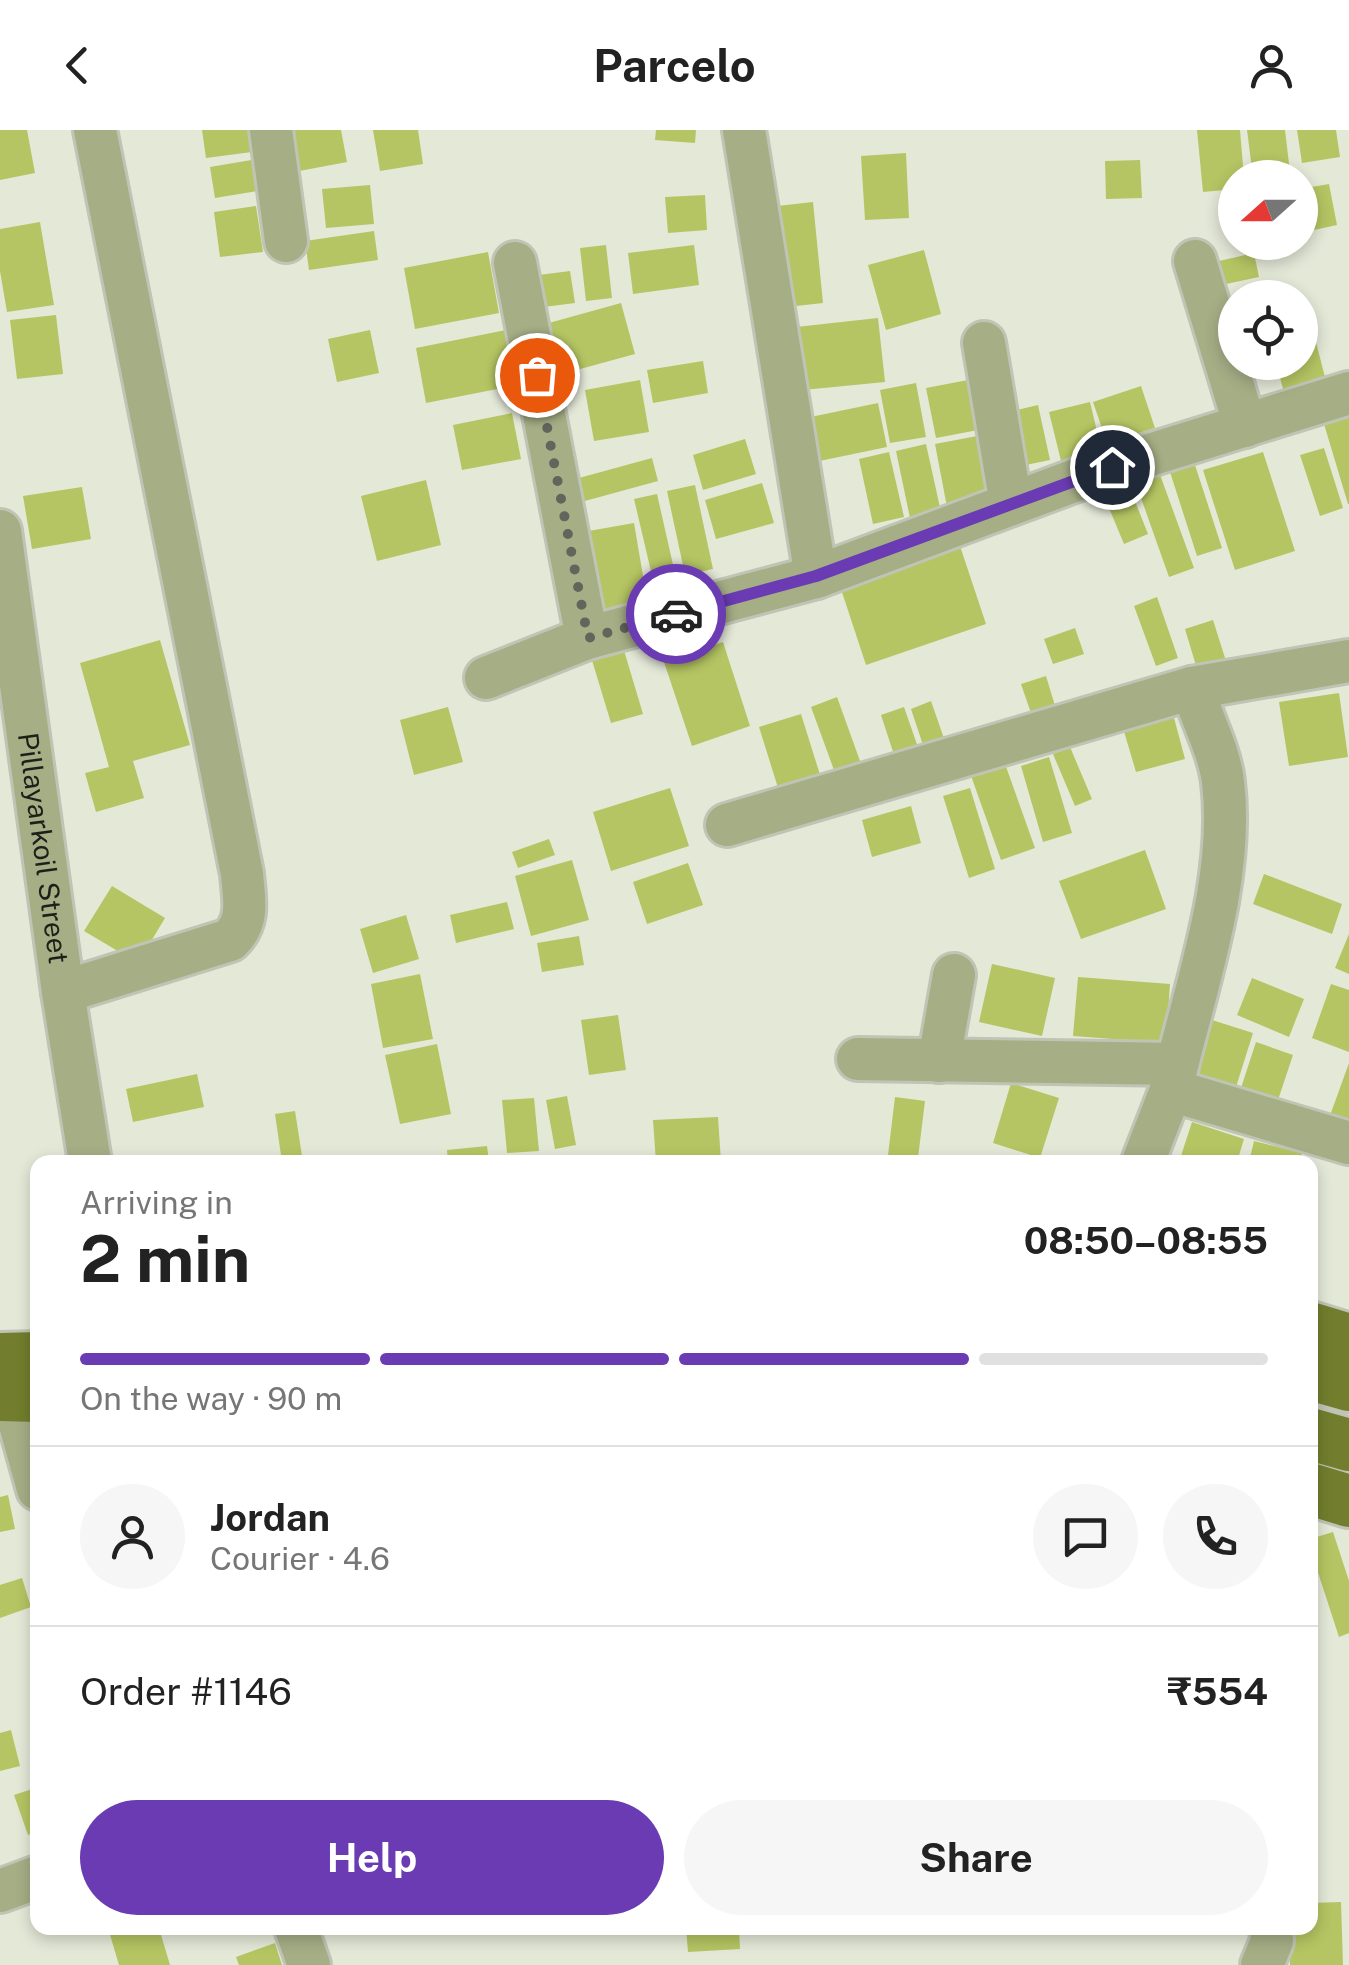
<!DOCTYPE html>
<meta charset="utf-8">
<style>
body{margin:0;font-family:"Public Sans",sans-serif;background:#f6f6f6;color:#222;height:100vh;display:flex;flex-direction:column;font-size:38px;white-space:nowrap}
*{box-sizing:border-box;margin:0}
p{font-size:32px;color:#767676}
.icon{flex:none;width:55px;height:55px;fill:none;stroke:currentColor;stroke-width:2;stroke-linecap:round;stroke-linejoin:round}
.map{position:relative;flex:1;overflow:hidden}
.panel{position:absolute;left:30px;top:1025px;width:1288px;height:780px;display:flex;flex-direction:column;background:#fff;border-radius:20px;box-shadow:0 5px 15px #0003}
.panel>*{flex:none}
.needle{width:65px;rotate:249deg}
.tools{position:absolute;left:1218px;top:30px;display:grid;gap:20px}
.tools a{display:grid;place-items:center;width:100px;height:100px;border-radius:50%;background:#fff;box-shadow:0 5px 15px #0003;font-size:50px}
.pin{position:absolute;display:grid;place-items:center;width:85px;height:85px;color:#fff;margin:-42px;border:5px solid #fff;border-radius:50%;box-shadow:0 2px 10px #0007}
.courier{position:absolute;display:grid;place-items:center;width:100px;height:100px;margin:-50px;border:8px solid #6a3bb3;border-radius:50%;background:#fff;color:#222;box-shadow:0 2px 12px #0007}
.headline em{font-style:normal;font-weight:700}
.headline div{display:flex;flex-direction:column-reverse}
.headline{display:flex;align-items:center;justify-content:space-between;height:170px;padding:0 50px}
h1{font-size:65px;font-weight:700;line-height:75px}
.bar{display:grid;grid-template-columns:repeat(4,1fr);gap:15px 10px;align-content:center;height:120px;padding:0 50px}
.bar i{height:12px;border-radius:8px;background:#e0e0e0}
.bar .active{background:#6a3bb3}
.bar p{grid-column:span 4}
.line{display:flex;align-items:center;gap:25px;padding:0 50px;border-top:2px solid #e0e0e0}
.line div{flex:1}
.round{display:grid;place-items:center;flex:none;width:105px;height:105px;border-radius:52px;background:#f6f6f6}
.button{display:flex;gap:20px;margin-top:auto;padding:20px 50px}
.button a{flex:1;height:115px;border-radius:60px;background:#6a3bb3;color:#fff;font-size:40px;font-weight:700;line-height:115px;text-align:center}
.button a+a{background:#f6f6f6;color:#222}
header{display:flex;justify-content:space-between;align-items:center;height:130px;padding:0 50px;background:#fff;font-size:45px;font-weight:700}
.map>svg:first-child{display:block}
.building{fill:#b5c563}
.lines{fill:none;stroke-linecap:round;stroke-linejoin:round}
.minor-casing{stroke:#c0c4b5;stroke-width:48}
.major-casing{stroke:#c0c4b5;stroke-width:58}
.minor{stroke:#a6ae86;stroke-width:42}
.major{stroke:#727e2d;stroke-width:52}
.done{stroke:#63655c;stroke-width:10;stroke-dasharray:0 18}
.route{stroke:#6a3bb3;stroke-width:12}
.labels{text-anchor:middle;stroke-width:8;stroke-linejoin:round;paint-order:stroke}
.street-label{font-size:28px;fill:#1e1f19;stroke:#fff}
</style>
<header><svg class="icon" aria-label="back" viewBox="0 0 24 24"><path d="M15 5l-7 7 7 7"/></svg>Parcelo<svg class="icon" aria-label="person" viewBox="0 0 24 24"><circle cx="12" cy="8" r="4"/><path d="M4 21q1-7 8-7t8 7"/></svg></header>
<div class="map">
<svg width="1349" height="1835" viewBox="0 0 1349 1835">
<rect width="100%" height="100%" fill="#e4e8d7"/>
<!-- building -->
<path class="building" d="M0,0H27L35,43L0,50Z
M202,0H264L267,20L206,28Z
M286,0H341L347,32L294,42Z
M373,0H418L423,34L380,41Z
M656,0H696L695,13L655,10Z
M1197,0H1240L1244,48H1235V59L1203,62Z
M1247,0H1285L1290,42L1253,47Z
M1297,0H1336L1340,27L1302,33Z
M906,23L909,88L865,90L861,26Z
M263,28L269,59L215,68L210,37Z
M1140,30L1142,68L1106,69L1105,31Z
M1329,54L1337,95L1305,102L1300,59Z
M370,55L374,94L326,98L322,59Z
M705,65L707,100L668,103L665,67Z
M813,72L823,173L778,178L768,77Z
M256,76L263,122L220,127L214,82Z
M40,92L54,175L7,182L0,141V99Z
M374,101L378,130L309,140L305,111Z
M606,115L612,168L586,171L580,118Z
M694,115L699,155L633,164L628,123Z
M924,120L941,184L886,200L868,135Z
M488,122L499,183L415,199L404,138Z
M1254,123L1259,147L1212,157L1206,134Z
M570,141L575,173L536,178L531,146Z
M621,173L635,224L551,247L538,196Z
M56,185L63,244L17,249L10,190Z
M878,188L885,252L803,260L796,197Z
M1310,189L1326,251L1284,263L1276,232H1300V192Z
M370,200L379,243L337,252L328,209Z
M506,200L517,255L426,273L416,218Z
M703,231L708,263L653,273L647,240Z
M640,250L649,302L594,311L585,260Z
M968,250L978,300L936,308L926,258Z
M916,253L926,307L890,313L880,260Z
M1141,256L1155,298L1107,313L1093,272Z
M1090,272L1102,322L1061,331L1049,282Z
M878,273L887,317L810,333L801,289Z
M1038,275L1050,330L1016,337L1004,283Z
M512,283L521,329L462,340L453,295Z
M1349,286V374H1348L1324,294Z
M977,306L990,368L947,377L935,314Z
M745,309L756,344L703,360L693,325Z
M926,314L941,382L910,388L896,321Z
M1324,318L1343,378L1320,386L1300,325Z
M889,322L904,387L873,394L859,329Z
M1263,322L1295,421L1235,440L1203,340Z
M652,328L658,351L574,374L568,351Z
M1195,335L1222,418L1197,426L1170,342Z
M1159,342L1194,438L1169,447L1135,351Z
M426,350L441,415L377,431L361,366Z
M762,353L774,393L716,409L705,370Z
M695,355L713,439L685,445L667,361Z
M1129,356L1148,404L1124,414L1104,366Z
M82,357L91,409L32,419L23,366Z
M657,364L676,448L654,454L634,369Z
M634,393L648,475L598,485L583,402Z
M958,410L986,494L866,535L838,450Z
M1157,467L1178,528L1156,536L1134,476Z
M1213,490L1226,531L1197,539L1185,499Z
M1075,498L1084,524L1053,534L1044,509Z
M160,510L190,615L133,631L144,668L96,682L85,643L109,637L80,533Z
M723,512L750,596L692,616L664,532Z
M623,517L643,584L611,593L591,527Z
M1046,546L1056,579L1032,586L1021,554Z
M1339,563L1348,627L1289,636L1279,572Z
M837,567L864,642L838,651L811,577Z
M931,571L948,620L927,627L911,579Z
M448,577L463,632L414,645L400,590Z
M904,577L921,626L897,634L881,585Z
M801,584L821,648L779,661L759,597Z
M1173,584L1185,629L1136,642L1123,598Z
M1070,617L1092,669L1075,676L1053,624Z
M1049,627L1072,703L1043,712L1021,636Z
M1004,631L1035,718L1001,730L970,643Z
M670,658L689,716L611,741L593,682Z
M970,658L995,739L969,748L943,666Z
M911,676L921,713L872,727L862,690Z
M549,709L555,725L518,738L512,722Z
M1145,720L1166,779L1081,809L1059,751Z
M572,730L589,790L531,806L515,746Z
M688,733L703,775L647,794L633,752Z
M1264,744L1342,774L1332,804L1253,774Z
M112,756L165,788L138,833L84,801Z
M507,772L514,799L456,813L450,785Z
M406,785L419,829L373,843L360,799Z
M1349,804V844L1335,838Z
M579,806L584,835L542,842L537,813Z
M992,834L1055,848L1042,906L979,892Z
M420,844L433,909L383,918L371,854Z
M1078,847L1170,854L1166,913L1073,906Z
M1252,848L1304,869L1289,907L1237,885Z
M1331,854L1349,860V922L1312,908Z
M618,885L626,940L589,945L581,890Z
M1212,890L1253,903L1236,957L1196,944Z
M1256,912L1293,925L1277,973L1240,961Z
M437,914L451,984L400,994L385,925Z
M1349,933V998L1328,991Z
M197,944L204,977L133,992L126,959Z
M1011,953L1059,968L1040,1028L993,1013Z
M567,966L576,1015L555,1019L546,970Z
M895,967L925,971L918,1028L888,1025Z
M534,968L539,1021L507,1023L502,970Z
M295,981L303,1032H282L275,984Z
M718,987L721,1032H656L653,990Z
M1192,992L1244,1009L1237,1032H1179Z
M1254,1011L1302,1023L1300,1032H1249Z
M487,1016L489,1032H448L447,1020Z
M8,1365L15,1399L0,1402V1367Z
M1333,1402L1349,1451V1503L1339,1507L1310,1418V1409Z
M22,1448L31,1477L0,1488V1455Z
M11,1600L20,1636L0,1641V1603Z
M38,1657V1702L28,1705L14,1665Z
M1341,1772L1343,1835H1290L1289,1798H1310V1773Z
M108,1798H159L170,1835H119Z
M686,1798H739L740,1819L688,1822Z
M275,1813L282,1835H239L236,1827Z"/>
<g class="lines">
<defs>
<g id="minor">
<path d="M271,0L286,111"/>
<path d="M744,0L816,447"/>
<path d="M1195,131L1245,296"/>
<path d="M515,133L587,508"/>
<path d="M984,213L1011,374"/>
<path id="s1" d="M0,401L63,862L90,1032"/>
<path d="M486,548L587,508L816,447L1111,337L1349,263"/>
<path d="M727,695L1192,558L1349,531"/>
<path d="M63,862L230,810C250,791 244,769 242,744L95,0"/>
<path d="M858,929L1177,934"/>
<path d="M939,931L954,845"/>
<path d="M1171,960C1193,864 1235,751 1223,652C1220,623 1201,586 1192,558"/>
<path d="M1143,1032L1171,960L1349,1013"/>
<path d="M12,1265L38,1359"/>
<path d="M0,1761L38,1747"/>
<path d="M296,1798L309,1835"/>
<path d="M1262,1835L1272,1811L1271,1798"/>
</g>
<path id="major" d="M1310,1198L1349,1210
M0,1229L38,1228
M1310,1244L1349,1255
M0,1265L38,1266
M1310,1304L1349,1315
M1310,1359L1349,1371"/>
</defs>
<!-- minor casing -->
<use href="#minor" class="minor-casing"/>
<!-- major casing -->
<use href="#major" class="major-casing"/>
<!-- minor -->
<use href="#minor" class="minor"/>
<!-- major -->
<use href="#major" class="major"/>
</g>
<g class="lines">
<!-- done -->
<path class="done" d="M537,245L588,508L676,484"/>
<!-- route -->
<path class="route" d="M676,484L816,446L1112,337"/>
</g>
<g class="labels">
<!-- street labels -->
<g class="street-label">
<text dy="10" stroke="none"><textPath href="#s1" startOffset="320">Pillayarkoil Street</textPath></text>
</g>
</g>
</svg>
<div class="tools">
<a><svg class="needle" viewBox="-14 -14 28 28"><path d="M0-13l5 13h-10z" fill="#e53935"/><path d="M0 13l5-13h-10z" fill="#767676"/></svg></a>
<a><svg class="icon" aria-label="locate" viewBox="0 0 24 24"><circle cx="12" cy="12" r="6"/><path d="M12 2v4M12 18v4M2 12h4M18 12h4"/></svg></a>
</div>
<div class="pin" style="left:537px;top:245px;background:#ea580c"><svg class="icon" aria-label="bag" viewBox="0 0 24 24"><path d="M5 8h14l-1 12H6zM9 8a3 3 0 0 1 6 0"/></svg></div>
<div class="pin" style="left:1112px;top:337px;background:#1f2937"><svg class="icon" aria-label="home" viewBox="0 0 24 24"><path d="M3 11l9-7 9 7M6 9v11h12V9"/></svg></div>
<div class="courier" style="left:676px;top:484px"><svg class="icon" aria-label="car" viewBox="0 0 24 24"><path d="M5 17H2v-5l4-1 3-4h7l3 4 3 1v5h-3M9 17h6M6 11h13"/><circle cx="7" cy="17" r="2"/><circle cx="17" cy="17" r="2"/></svg></div>
<section class="panel">
<div class="headline"><div><h1>2 min</h1><p>Arriving in</p></div><em>08:50–08:55</em></div>
<div class="bar"><i class="active"></i><i class="active"></i><i class="active"></i><i></i><p>On the way · 90 m</p></div>
<div class="line" style="height:180px"><a class="round"><svg class="icon" aria-label="person" viewBox="0 0 24 24"><circle cx="12" cy="8" r="4"/><path d="M4 21q1-7 8-7t8 7"/></svg></a><div><b>Jordan</b><p>Courier · 4.6</p></div><a class="round"><svg class="icon" aria-label="chat" viewBox="0 0 24 24"><path d="M4 5h16v11H9l-5 4z"/></svg></a><a class="round"><svg class="icon" aria-label="phone" viewBox="0 0 24 24"><path d="M5 4h4l2 5-3 2q2 4 5 5l2-3 5 2v4C11 20 4 13 5 4z"/></svg></a></div>
<div class="line" style="height:130px"><div>Order #1146</div><b>₹554</b></div>
<div class="button"><a>Help</a><a>Share</a></div>
</section>
</div>
